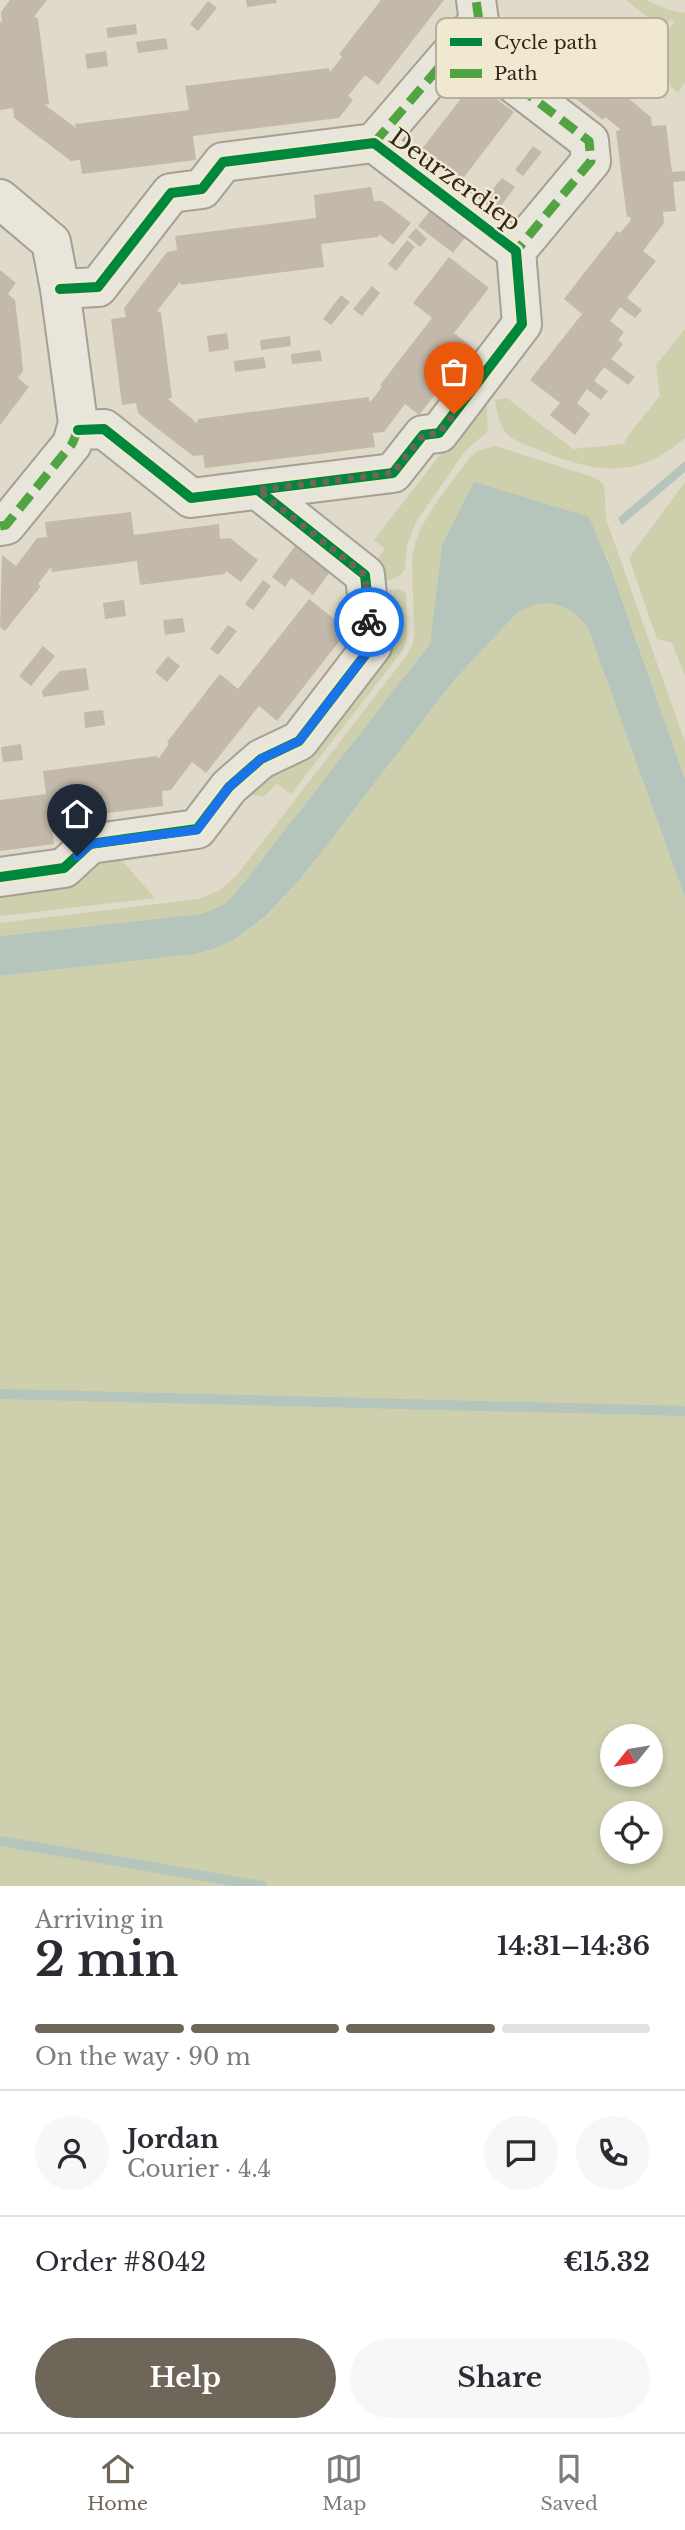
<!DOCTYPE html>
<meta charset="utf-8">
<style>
body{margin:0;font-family:"Libre Baskerville",serif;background:#f7f7f7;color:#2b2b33;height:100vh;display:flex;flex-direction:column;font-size:26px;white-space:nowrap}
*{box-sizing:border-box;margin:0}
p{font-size:23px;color:#7c7c81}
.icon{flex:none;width:38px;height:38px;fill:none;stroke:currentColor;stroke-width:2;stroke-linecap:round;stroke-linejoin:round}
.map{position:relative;height:1886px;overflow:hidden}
.panel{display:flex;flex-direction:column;background:#fff;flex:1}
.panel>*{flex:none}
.needle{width:46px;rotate:240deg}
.tools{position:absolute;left:600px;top:1724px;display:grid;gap:14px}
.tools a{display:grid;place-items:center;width:63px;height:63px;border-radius:50%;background:#fff;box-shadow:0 4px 10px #0003;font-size:35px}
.pin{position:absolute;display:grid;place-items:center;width:60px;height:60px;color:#fff;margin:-72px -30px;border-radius:50% 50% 50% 0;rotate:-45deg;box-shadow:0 0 7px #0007}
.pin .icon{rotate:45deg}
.courier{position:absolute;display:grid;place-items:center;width:70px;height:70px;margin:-35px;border:5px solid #1a73e8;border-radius:50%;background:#fff;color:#222;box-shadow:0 2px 9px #0007}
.headline em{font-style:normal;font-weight:700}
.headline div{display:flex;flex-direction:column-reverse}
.headline{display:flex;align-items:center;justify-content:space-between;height:119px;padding:0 35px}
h1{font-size:46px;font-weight:700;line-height:52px}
.bar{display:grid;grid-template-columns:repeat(4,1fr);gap:10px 7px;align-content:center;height:84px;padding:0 35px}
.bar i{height:9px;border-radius:5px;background:#e1e1e2}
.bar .active{background:#6f665a}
.bar p{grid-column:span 4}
.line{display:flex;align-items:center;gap:18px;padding:0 35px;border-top:2px solid #e1e1e2}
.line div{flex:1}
.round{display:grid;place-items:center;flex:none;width:74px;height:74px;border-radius:37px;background:#f7f7f7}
.primary-button{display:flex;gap:14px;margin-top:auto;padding:14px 35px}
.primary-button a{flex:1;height:80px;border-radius:42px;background:#6f665a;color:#fff;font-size:28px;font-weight:700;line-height:80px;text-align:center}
.primary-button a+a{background:#f7f7f7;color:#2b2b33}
.tabs{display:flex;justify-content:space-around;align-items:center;height:98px;border-top:2px solid #e1e1e2;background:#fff;font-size:19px;color:#7c7c81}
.tabs a{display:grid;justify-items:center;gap:4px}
.tabs .active{color:#6f665a}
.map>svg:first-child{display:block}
.green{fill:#cdcfad;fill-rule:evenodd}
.water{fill:#b5c5bb}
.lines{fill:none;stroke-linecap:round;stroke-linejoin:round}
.stream{stroke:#b5c5bb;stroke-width:10}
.building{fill:#c3b9ab}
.minor-casing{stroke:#a59f94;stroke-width:42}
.minor{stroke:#e8e5db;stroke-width:38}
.quiet{stroke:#52a341;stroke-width:9;stroke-dasharray:18 9;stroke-linecap:butt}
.cycleway-casing{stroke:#f1e9cf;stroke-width:15}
.cycleway{stroke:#00873e;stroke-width:10}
.done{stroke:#6f665a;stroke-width:7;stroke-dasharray:0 12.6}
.route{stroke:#1a73e8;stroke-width:9}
.labels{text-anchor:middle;stroke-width:5;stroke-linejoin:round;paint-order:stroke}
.street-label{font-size:24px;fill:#32281d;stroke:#f1e9cf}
.key{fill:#f1e9cf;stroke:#b8af9a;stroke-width:2}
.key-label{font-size:19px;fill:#32281d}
</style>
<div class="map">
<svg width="685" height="1886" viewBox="0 0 685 1886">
<rect width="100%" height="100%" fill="#e0daca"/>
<!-- green -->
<path class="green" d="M626,0H646L669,10L685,13V83L678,93L670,86L663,36L675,22L671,19L662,29Z
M685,329V438C639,478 600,474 547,453C513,440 500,440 495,400L507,398L573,449L624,444L626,438L660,396L656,365Z
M481,402H486L488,427L487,432L465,451L416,522L407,545L405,568L402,574L393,579L381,581L368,571L385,549L374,540Z
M495,446L596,478L604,485L606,519L685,742V779L606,554L474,483L442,545L430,644L234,895L223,905L201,914L0,936V923L199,899L220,890L237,875L407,655L413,644L414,635L412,561C414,524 449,487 470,457L478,451Z
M685,482V676L672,643L657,639L629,558Z
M400,589L406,593L407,638L403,650L291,794L277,784L263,797L248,794L305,746L382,591Z
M540,602C561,602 576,610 588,628L685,898V1886H0V976L195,954L214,949L232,941L267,916L302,877L455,679L516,614L527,606ZM612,1736H651V1774H612ZM612,1813H651V1852H612Z
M117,855L155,898L0,916V886L102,857Z"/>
<!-- water -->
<path class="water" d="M685,461V472L622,525L618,518Z
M474,482L589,517L611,569L685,779V898L588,628C570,602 542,595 516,614L455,679L302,877L267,915L232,941L214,949L195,954L0,976V936L201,914L223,905L234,895L430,644L442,545Z"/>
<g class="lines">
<!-- stream -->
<path class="stream" d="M0,1394L685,1411
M0,1841L262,1886"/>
</g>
<!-- building -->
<path class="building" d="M10,0H47L34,17L38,18L49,104L45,105L76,128L75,124L189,110L185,86L329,68L330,72L342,57L339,54L381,0H444L378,85L365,75L348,96L353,100L339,118L193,136L196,160L82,174L80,160L71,161L14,118L13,108L0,110V22H2L1,12Z
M246,0H276L277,3L247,7Z
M208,1L217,8L198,31L190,24Z
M136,24L137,34L108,38L106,28Z
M592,26L599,32L588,46L603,57L614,43L644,67L623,94L651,117L652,126L666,125L672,172L685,171V181L673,182L676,211L663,212L664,223L643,251L656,261L627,298L642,310L635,318L620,307L610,321L624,332L618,340L623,344L611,359L635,377L628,385L604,367L594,381L608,391L601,400L587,389L577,403L590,414L575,435L550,415L560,403L530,380L582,314L564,299L617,231L620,233L631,220L630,217H627L623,188L616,131L620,130L619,128L605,117L603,120L535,67L565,28L581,40Z
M166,38L168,49L138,53L136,42Z
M106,51L108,66L87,69L85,54Z
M474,82L514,112L461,181L421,150Z
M533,146L542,152L523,176L515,170Z
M502,178L515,187L498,210L484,200Z
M371,187L374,201H382L411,223L393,245L379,234L378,237L321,244L324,267L181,285L180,282L157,311L161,313L172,398L168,399L197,423L198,419L312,404L369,397V402L371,401L382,387L380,385L432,318L413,303L449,257L489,288L454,333L472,347L419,415L405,404L384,432L373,433L375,447L205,468L203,455L193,456L154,426L138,413L136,403L122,405L111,319L126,317L124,308L167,252L177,250L175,236L316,218L314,195Z
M436,203L470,231L453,253L418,226Z
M416,228L427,239L420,247L408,237Z
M407,240L415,247L396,271L388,264Z
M0,270L16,283L8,294L15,300L21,349L23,371L18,378L29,387L0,425Z
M372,286L380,293L362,316L353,309Z
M341,295L350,302L331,325L323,319Z
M227,333L229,349L209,352L207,336Z
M290,336L291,346L261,350L260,340Z
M320,350L322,361L292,364L291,354Z
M264,357L266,368L235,372L234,361Z
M131,512L134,535L219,524L220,539L230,538L258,560L241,582L226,571L225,574L140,585L137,561L52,572L51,567L38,584L41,586L5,631L0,627L2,555L16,566L37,538L47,537L45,522Z
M295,546L330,572L313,595L291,578L285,587L272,577Z
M263,580L271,586L253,610L245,604Z
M309,599L348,630L277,721L259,706L206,773L192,762L171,790L162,791L163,806L51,820L54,844L0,851V800L46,794L43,771L157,756L158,759L169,744L167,742L220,674L238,689Z
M124,600L126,616L105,619L103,603Z
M183,618L185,632L165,635L163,620Z
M228,625L237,631L218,655L210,649Z
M43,646L55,656L31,686L19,676Z
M168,656L180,666L167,682L155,672Z
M86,668L89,690L43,697L42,691L60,671Z
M103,710L105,725L85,728L84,712Z
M21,744L23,760L3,762L1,747Z"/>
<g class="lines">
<defs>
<path id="minor" d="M461,41L511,64L512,82L589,141L591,161L516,251
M374,143L479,21L476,0
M0,199L51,242L60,289L78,423L72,444L6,525L0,526
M60,289L98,287L171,193L202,189L223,162L374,143L516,251L522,324L439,433L423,435L393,473L191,498L104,429L78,430
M0,877L64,868L90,844L197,829L229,787L261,759L299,741L372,646L365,575L258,490"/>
</defs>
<!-- minor casing -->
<use href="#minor" class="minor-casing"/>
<!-- minor -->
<use href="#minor" class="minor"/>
<!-- quiet -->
<path class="quiet" d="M461,41L511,64L512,82L589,141L591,161L516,251
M374,143L479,21L476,0
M0,526L6,525L72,444L78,430L81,429"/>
<defs>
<path id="cycleway" d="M60,289L98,287L171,193L202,189L223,162L374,143L516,251L522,324L439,433L423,435L393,473L191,498L104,429L78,430
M0,877L64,868L90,844L197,829L229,787L261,759L299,741L372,646L365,575L258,490"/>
</defs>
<!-- cycleway casing -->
<use href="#cycleway" class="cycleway-casing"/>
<!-- cycleway -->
<use href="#cycleway" class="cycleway"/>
</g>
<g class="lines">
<!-- done -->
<path class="done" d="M369,622L365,575L258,490L393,473L423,435L439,433L454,414"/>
<!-- route -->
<path class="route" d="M77,856L90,844L197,830L229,787L261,759L299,741L372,646L369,622"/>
</g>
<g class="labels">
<!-- street labels -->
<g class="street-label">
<text transform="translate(455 180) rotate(36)" y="8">Deurzerdiep</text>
</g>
</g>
<!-- legend -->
<rect x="436" y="18" width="232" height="80" rx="10" class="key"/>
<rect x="450" y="38" width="32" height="8" fill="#00873e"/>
<rect x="450" y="69" width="32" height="9" fill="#52a341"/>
<g class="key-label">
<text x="494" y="49">Cycle path</text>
<text x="494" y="80">Path</text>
</g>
</svg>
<div class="tools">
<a><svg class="needle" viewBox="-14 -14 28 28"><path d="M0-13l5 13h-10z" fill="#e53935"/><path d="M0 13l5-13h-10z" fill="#7c7c81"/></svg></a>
<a><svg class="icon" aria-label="locate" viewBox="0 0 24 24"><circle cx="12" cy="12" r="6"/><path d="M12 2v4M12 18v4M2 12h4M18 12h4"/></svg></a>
</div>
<div class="pin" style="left:454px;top:414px;background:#ea580c"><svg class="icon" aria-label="bag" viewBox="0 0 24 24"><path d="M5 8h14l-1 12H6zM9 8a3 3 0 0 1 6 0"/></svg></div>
<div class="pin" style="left:77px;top:856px;background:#1f2937"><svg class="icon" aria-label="home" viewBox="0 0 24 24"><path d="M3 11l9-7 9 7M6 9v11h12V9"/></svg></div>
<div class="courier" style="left:369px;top:622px"><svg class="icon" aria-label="bike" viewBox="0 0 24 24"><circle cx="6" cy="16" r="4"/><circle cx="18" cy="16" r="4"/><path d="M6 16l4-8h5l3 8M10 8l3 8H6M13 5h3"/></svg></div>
</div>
<section class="panel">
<div class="headline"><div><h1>2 min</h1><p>Arriving in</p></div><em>14:31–14:36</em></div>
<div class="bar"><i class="active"></i><i class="active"></i><i class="active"></i><i></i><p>On the way · 90 m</p></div>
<div class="line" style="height:126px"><a class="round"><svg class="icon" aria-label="person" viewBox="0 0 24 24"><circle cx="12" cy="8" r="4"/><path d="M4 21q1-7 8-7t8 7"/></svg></a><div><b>Jordan</b><p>Courier · 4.4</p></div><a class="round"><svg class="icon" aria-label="chat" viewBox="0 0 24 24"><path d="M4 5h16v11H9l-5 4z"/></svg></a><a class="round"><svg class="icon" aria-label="phone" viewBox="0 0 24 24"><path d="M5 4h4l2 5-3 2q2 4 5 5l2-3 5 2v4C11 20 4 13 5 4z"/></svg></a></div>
<div class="line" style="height:91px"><div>Order #8042</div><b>€15.32</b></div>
<div class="primary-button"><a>Help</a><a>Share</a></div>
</section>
<nav class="tabs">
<a class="active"><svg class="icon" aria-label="home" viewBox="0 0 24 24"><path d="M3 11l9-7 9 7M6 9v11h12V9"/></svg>Home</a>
<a><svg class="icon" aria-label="map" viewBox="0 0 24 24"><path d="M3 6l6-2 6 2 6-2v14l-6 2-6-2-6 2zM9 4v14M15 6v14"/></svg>Map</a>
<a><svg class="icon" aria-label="saved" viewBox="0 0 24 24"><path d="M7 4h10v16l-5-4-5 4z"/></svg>Saved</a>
</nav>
